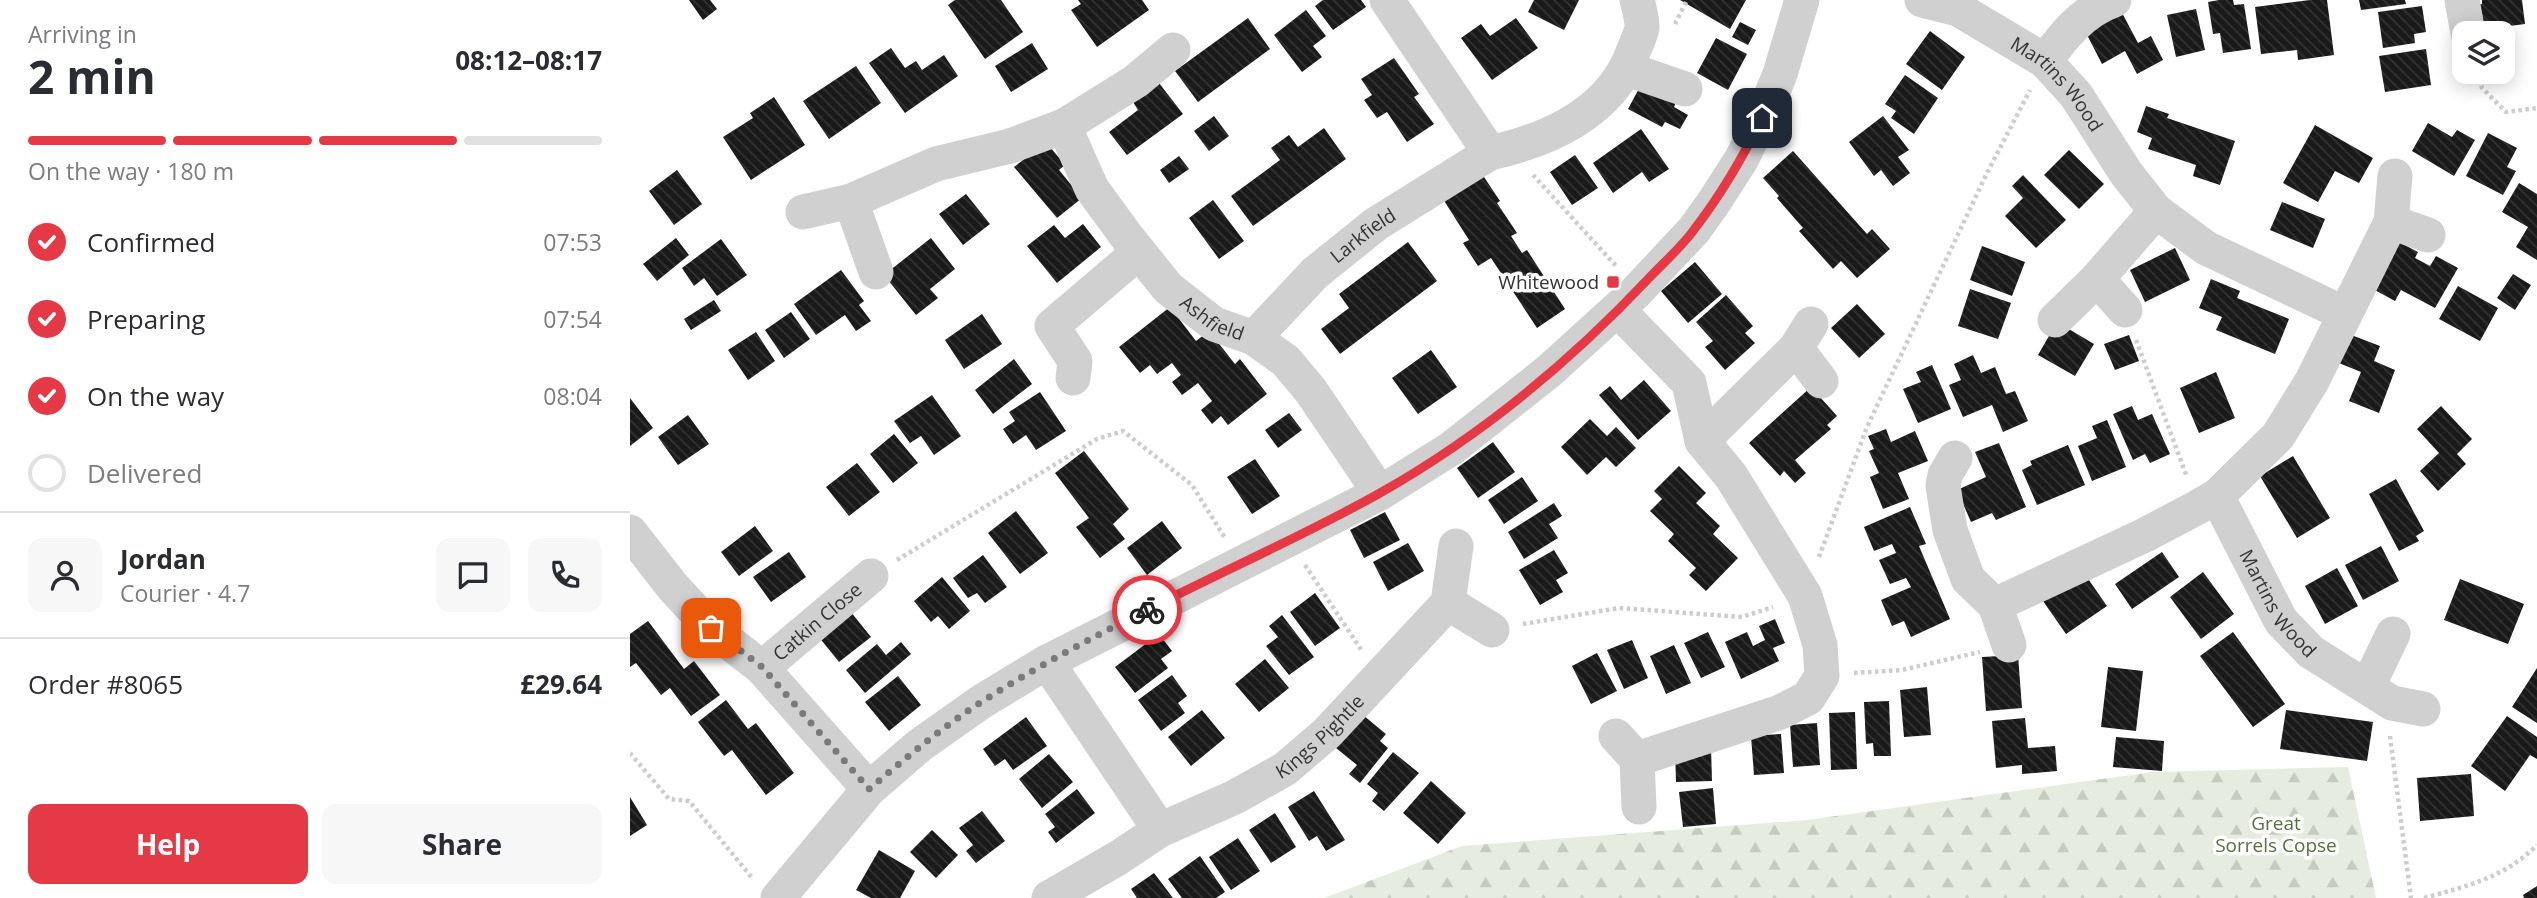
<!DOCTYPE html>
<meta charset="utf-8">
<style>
body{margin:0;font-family:"Open Sans",sans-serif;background:#f7f7f7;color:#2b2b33;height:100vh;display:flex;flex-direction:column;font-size:26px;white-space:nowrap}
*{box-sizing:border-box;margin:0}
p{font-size:23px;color:#7c7c81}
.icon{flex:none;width:38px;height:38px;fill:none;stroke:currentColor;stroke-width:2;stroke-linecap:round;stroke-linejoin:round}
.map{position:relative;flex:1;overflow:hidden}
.details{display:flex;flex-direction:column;background:#fff;width:630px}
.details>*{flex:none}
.buttons{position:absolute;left:1822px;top:21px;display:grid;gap:14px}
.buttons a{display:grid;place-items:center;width:63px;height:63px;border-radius:14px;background:#fff;box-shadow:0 4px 18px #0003;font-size:35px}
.pin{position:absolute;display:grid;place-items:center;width:60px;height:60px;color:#fff;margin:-30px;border-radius:14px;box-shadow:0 4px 10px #0006}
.courier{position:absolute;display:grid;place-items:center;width:70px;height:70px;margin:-35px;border:5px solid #e63946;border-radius:50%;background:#fff;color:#222;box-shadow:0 2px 9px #0007}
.summary em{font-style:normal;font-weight:700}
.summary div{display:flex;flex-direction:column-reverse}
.summary{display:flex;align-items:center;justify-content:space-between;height:119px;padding:0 28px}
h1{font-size:46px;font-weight:700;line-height:52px}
.bar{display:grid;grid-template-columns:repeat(4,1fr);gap:10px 7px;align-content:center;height:84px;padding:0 28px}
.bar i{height:9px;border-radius:5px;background:#e1e1e2}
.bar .on{background:#e63946}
.bar p{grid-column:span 4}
.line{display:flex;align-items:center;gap:18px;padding:0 28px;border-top:2px solid #e1e1e2}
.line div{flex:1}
.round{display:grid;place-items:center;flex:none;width:74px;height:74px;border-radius:14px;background:#f7f7f7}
ol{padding:0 28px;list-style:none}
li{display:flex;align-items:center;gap:21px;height:77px}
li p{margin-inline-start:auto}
li .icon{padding:7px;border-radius:50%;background:#e63946;color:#fff;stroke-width:4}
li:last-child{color:#7c7c81}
li i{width:38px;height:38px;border:4px solid #e1e1e2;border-radius:50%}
.action{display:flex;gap:14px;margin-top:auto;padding:14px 28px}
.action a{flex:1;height:80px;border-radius:14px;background:#e63946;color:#fff;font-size:28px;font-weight:700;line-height:80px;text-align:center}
.action a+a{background:#f7f7f7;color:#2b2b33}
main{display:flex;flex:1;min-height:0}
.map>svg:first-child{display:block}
.forest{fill:url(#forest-firs)}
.building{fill:url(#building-back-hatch)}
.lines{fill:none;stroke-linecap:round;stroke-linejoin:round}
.path{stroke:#cdcdcd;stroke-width:4.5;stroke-dasharray:3.5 3.5;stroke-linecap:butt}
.minor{stroke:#d0d0d0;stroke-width:35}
.done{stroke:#7a7a7a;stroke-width:7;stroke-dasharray:0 12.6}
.route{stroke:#e63946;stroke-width:9}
.poi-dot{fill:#e63946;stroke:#fff;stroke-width:2.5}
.labels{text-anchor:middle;stroke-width:7;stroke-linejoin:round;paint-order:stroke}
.street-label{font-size:19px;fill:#333;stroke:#fff}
.poi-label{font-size:19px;fill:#333;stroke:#fff;text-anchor:end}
.park-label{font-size:19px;fill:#56703f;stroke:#fff}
</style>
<main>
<section class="details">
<div class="summary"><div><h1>2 min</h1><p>Arriving in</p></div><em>08:12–08:17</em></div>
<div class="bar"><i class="on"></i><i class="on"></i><i class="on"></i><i></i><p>On the way · 180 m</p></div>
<ol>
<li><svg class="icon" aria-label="check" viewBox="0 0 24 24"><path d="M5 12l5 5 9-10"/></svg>Confirmed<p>07:53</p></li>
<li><svg class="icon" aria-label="check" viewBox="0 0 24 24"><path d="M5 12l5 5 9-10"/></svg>Preparing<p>07:54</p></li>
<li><svg class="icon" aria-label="check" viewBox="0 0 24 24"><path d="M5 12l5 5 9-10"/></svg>On the way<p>08:04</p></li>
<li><i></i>Delivered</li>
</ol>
<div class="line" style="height:126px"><a class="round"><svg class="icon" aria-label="person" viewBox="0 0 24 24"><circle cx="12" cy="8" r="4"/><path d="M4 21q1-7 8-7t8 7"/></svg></a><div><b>Jordan</b><p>Courier · 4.7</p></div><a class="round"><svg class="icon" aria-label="chat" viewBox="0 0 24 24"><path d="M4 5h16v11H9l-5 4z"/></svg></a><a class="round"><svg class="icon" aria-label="phone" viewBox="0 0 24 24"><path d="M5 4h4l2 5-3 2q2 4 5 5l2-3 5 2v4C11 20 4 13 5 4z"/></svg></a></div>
<div class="line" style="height:91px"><div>Order #8065</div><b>£29.64</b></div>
<div class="action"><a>Help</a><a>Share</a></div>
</section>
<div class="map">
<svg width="1907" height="898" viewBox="0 0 1907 898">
<defs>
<pattern id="forest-firs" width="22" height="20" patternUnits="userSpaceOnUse" patternTransform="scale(1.75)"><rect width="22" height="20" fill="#e6ecdf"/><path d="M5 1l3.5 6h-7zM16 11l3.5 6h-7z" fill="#c6cbc0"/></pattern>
<pattern id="building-back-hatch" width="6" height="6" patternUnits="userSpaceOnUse" patternTransform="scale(1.75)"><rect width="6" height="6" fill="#1a1a1a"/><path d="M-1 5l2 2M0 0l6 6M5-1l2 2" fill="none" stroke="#333"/></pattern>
</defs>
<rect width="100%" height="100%" fill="#fff"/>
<!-- forest -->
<path class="forest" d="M1718,767L1746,898H694L832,846L1177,820L1522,772Z"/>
<!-- building -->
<path class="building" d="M59,0H80L87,9L73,20Z
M325,0H371L393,32L355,59L318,5Z
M448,0H512L519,10L467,47L441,10L451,4Z
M693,0H731L736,7L703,30L685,6Z
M904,0H949L934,30L898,12Z
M1050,0H1116L1100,29Z
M1589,0H1603L1604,5L1614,4L1621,49L1593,53L1590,33L1583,34L1578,2Z
M1680,0H1697L1704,55L1668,60L1667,50L1631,54L1625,7Z
M1729,0H1775L1776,4L1731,10Z
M1852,0H1892L1895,24L1847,30L1844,5L1852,4Z
M1792,6L1796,32L1784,34L1785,43L1753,48L1748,12Z
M1566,9L1575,50L1546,57L1537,15Z
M676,10L696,36L683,46L692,57L672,72L644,35Z
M1491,11L1508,43L1521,36L1533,60L1507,74L1495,51L1472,64L1455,31Z
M618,18L640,49L568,102L545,71Z
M886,18L908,48L862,80L831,38L851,24L860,36Z
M1110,22L1126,30L1118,45L1102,37Z
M1300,31L1335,57L1312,90L1276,64Z
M1086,38L1117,54L1098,90L1067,73Z
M402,43L418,69L381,92L365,66Z
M261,48L275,68L286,61L292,70L314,55L328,76L275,113L239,63Z
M1796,49L1801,85L1755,92L1749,56Z
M764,58L789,94L784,97L804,124L777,142L757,112L747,118L734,100L742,95L731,79Z
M226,66L251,103L199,139L173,101Z
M1275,75L1308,98L1284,134L1261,118L1266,111L1255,104Z
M1013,81L1047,100L1044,107L1058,115L1050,129L1035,122L1032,127L998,109Z
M529,83L553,114L497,155L479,132L508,110L503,102Z
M144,97L175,145L121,180L93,137L123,118L120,113Z
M1516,106L1539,114L1537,118L1605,141L1590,185L1563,176L1566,165L1518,149L1522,138L1507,132Z
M584,116L599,136L579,151L564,131Z
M1253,116L1279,150L1268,157L1280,173L1263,186L1251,170L1244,176L1219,142Z
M1798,123L1822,137L1827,130L1845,140L1824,176L1782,151Z
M1685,125L1743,158L1729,183L1705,171L1688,202L1653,183Z
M694,128L716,159L623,226L601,196L650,160L641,148L659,135L668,147Z
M1011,129L1039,169L1019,182L1012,172L983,193L963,163Z
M1858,133L1887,148L1877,167L1886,171L1873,195L1836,176Z
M416,142L435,165L429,170L452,198L427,218L384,167Z
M1439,150L1474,184L1449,209L1414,175Z
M1163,151L1237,234L1242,229L1260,249L1227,278L1211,261L1203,269L1169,231L1173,228L1147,198L1149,196L1133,178Z
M945,155L968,188L942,205L920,172Z
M549,156L559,169L539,183L530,170Z
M47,170L72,204L44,225L19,191Z
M852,174L870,201L867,203L887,233L881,236L892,253L897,250L935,309L907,328L861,258L848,266L833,243L839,240L813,199Z
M1393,175L1436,220L1406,248L1375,216L1393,198L1382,186Z
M1889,183L1907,194V260L1886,247L1898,227L1872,212Z
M336,194L360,224L333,245L309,214Z
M583,200L614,241L589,259L559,218Z
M1652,202L1695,219L1683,248L1640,230Z
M453,224L471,247L427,283L397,246L424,225L435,238Z
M46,238L59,255L27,281L13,264Z
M301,238L325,269L300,289L308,298L286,315L254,275Z
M91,239L117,275L87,296L74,278L64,286L52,268Z
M1767,241L1788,252L1785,258L1800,266L1806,256L1828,268L1805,308L1771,290L1765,301L1741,288Z
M778,242L807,281L710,354L691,329L719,308L709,294Z
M1352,246L1395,262L1382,296L1340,280Z
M1545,248L1560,280L1515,302L1500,270Z
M1065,262L1092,294L1058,323L1031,291Z
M211,270L234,301L229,305L241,321L226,331L215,315L186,335L164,304Z
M1883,274L1901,285L1885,310L1867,298Z
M1581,279L1610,291L1607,298L1659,319L1645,354L1586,330L1592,317L1569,308Z
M1828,286L1868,308L1850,341L1809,319Z
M1340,289L1381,303L1368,339L1328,326Z
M1096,295L1123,326L1115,333L1125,343L1095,370L1075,347L1083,341L1066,322Z
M84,300L91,311L61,330L54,319Z
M1227,304L1255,334L1229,358L1201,328Z
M540,307L566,341L579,331L605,364L610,359L637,394L598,425L591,416L582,424L571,410L582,401L568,383L552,395L542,382L551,375L542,363L527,374L520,365L510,373L489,347Z
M161,312L180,339L154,358L135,330Z
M352,314L372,344L334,369L315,340Z
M1427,322L1464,344L1445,376L1408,355Z
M126,332L145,361L118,380L98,350Z
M1716,333L1750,346L1744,361L1765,370L1749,413L1719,401L1731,372L1704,361Z
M1499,335L1509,361L1485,370L1474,344Z
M801,350L827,387L788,414L762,378Z
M1343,355L1351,373L1365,367L1376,394L1385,391L1398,421L1373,432L1362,405L1333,417L1319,385L1331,380L1324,364Z
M384,359L402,384L363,414L345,390Z
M1302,365L1321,409L1288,423L1273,389L1291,382L1286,372Z
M1586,372L1605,418L1569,433L1550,388Z
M1014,380L1041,411L1008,440L969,395L980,386L991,400Z
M1181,387L1207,416L1197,425L1201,429L1165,460L1176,473L1165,483L1154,471L1150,476L1119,443Z
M410,392L436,431L406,450L396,435L383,444L373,429L385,421L379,412Z
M302,395L331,436L304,455L291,436L280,443L264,421Z
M0,398L23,428L0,446Z
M1502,406L1508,420L1522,414L1540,454L1520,463L1515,454L1503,460L1483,414Z
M1811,406L1842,439L1827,454L1836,464L1808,491L1790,471L1809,453L1787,429Z
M659,413L672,430L648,448L635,430Z
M58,415L79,444L48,465L28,437Z
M960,419L977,436L986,427L1006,448L986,467L976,457L957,475L931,447Z
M1477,420L1496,467L1462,481L1448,446L1467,438L1462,426Z
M1256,429L1261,442L1285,431L1298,461L1268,473L1279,499L1253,509L1240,477L1249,473L1239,451L1244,449L1238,436Z
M264,434L288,463L263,483L240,454Z
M863,442L885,472L848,498L827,468Z
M1369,443L1396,507L1366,520L1362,513L1341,522L1327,490L1356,477L1345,452Z
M1438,445L1455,485L1407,505L1392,470L1402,465L1400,461Z
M454,451L499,509L483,524L495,539L470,558L446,527L459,518L425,473Z
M1663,456L1700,518L1667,538L1630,476Z
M625,459L650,496L622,514L597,477Z
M227,463L250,492L219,516L196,487Z
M1049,466L1076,493L1066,503L1090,526L1083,534L1108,558L1076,591L1059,575L1066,568L1038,541L1044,534L1020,511L1032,499L1024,491Z
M892,477L908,501L874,524L858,500Z
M1766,479L1794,531L1786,536L1789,541L1769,551L1739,494Z
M924,503L932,516L919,524L928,538L894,559L878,532Z
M1280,507L1296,544L1289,546L1320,619L1281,637L1274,621L1262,626L1251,600L1281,587L1276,578L1260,584L1249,560L1266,553L1262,544L1244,551L1234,527Z
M386,511L418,553L390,574L358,533Z
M755,512L770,540L734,558L720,530Z
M532,521L552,548L517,575L497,548Z
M125,526L143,551L109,576L91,552Z
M778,543L794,571L758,591L743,562Z
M1751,546L1769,581L1733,600L1715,565Z
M924,550L938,573L926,580L933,592L910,605L889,570Z
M159,552L176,577L141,602L123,577Z
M1532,552L1549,577L1502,609L1485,584Z
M353,555L377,587L355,603L347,593L338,598L323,578Z
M1707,568L1728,606L1695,624L1675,586Z
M1573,572L1604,614L1571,639L1540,597Z
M1454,573L1477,606L1436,634L1413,601Z
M312,577L340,611L319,629L308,616L301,622L284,601Z
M1830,579L1894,604L1878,644L1814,620Z
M685,593L710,628L685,646L660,612Z
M216,606L241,637L209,662L184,631Z
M652,615L684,657L659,675L636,646L648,637L639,626Z
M1145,619L1155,643L1143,648L1149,661L1111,679L1095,642L1117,632L1123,646L1135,640L1129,626Z
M18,621L54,669L64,661L90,695L61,716L40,688L31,695L6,663L0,667V634Z
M1078,632L1095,667L1071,678L1054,643Z
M1603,632L1655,704L1623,727L1570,656Z
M529,634L542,651L531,659L538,668L505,693L485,667Z
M1002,640L1018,678L994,689L977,650Z
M271,642L281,654L235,693L216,670L247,644L256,655Z
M1044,645L1061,683L1036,694L1020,656Z
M967,653L987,691L961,704L942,666Z
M1388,655L1392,708L1356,711L1352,657Z
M635,659L659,688L629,712L605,684Z
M1478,667L1513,671L1506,731L1471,727Z
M1907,668V723L1882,707Z
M542,675L557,696L548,703L555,713L531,731L508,700Z
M268,676L291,705L259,731L235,702Z
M1297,687L1301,735L1274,737L1270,690Z
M96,700L118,729L126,723L164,773L136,795L102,750L94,756L68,722Z
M1259,701L1261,756H1244L1243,743L1236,744L1234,702Z
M572,710L595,738L561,766L538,737Z
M1656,710L1743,722L1737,761L1650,749Z
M1225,712L1227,769L1201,770L1199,713Z
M733,715L756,734L750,741L758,748L730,783L719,774L727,765L706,748Z
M1877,716L1907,737V759L1900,755L1875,791L1841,766Z
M396,717L417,746L383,770L375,759L365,766L353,749Z
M1395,718L1398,748L1425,746L1427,771L1392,774V765L1366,768L1362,721Z
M1187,723L1190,765L1163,767L1160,725Z
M1151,734L1154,773L1124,775L1121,736Z
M1486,737L1534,741L1532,771L1483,767Z
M1081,747L1082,781L1046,782L1045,748Z
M763,752L789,773L754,811L742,801L748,793L737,784Z
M419,754L443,782L412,808L389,779Z
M1841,774L1844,816L1790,821L1787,778Z
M801,781L836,813L808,844L773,813Z
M1083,788L1086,824L1053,827L1049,792Z
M447,789L465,813L426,843L418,832L425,827L415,814Z
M684,791L715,840L696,851L687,836L679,841L658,807Z
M0,797L17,825L0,836Z
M352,811L375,841L346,863L336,851L343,845L329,828Z
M645,813L666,847L641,863L619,830Z
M302,830L328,855L306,878L280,852Z
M608,838L630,871L601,890L579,857Z
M249,850L285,871L270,898H241L226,890Z
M570,856L595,892L586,898H552L538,879Z
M524,873L543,898H507L501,889Z
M1907,886V898H1894L1893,895Z"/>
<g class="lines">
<!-- path -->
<path class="path" d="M1045,24L1057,0
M1848,72L1852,88L1876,112L1907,108
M903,175L987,267
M1506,340L1557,477
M1189,557L1237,427L1356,175L1400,90
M267,560L467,439L493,431L562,485L595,538
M675,565L732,651
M893,624L989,608L1112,617L1143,607
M1224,673L1272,670L1350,652
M1760,736L1781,898
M0,753L39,799L59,801L123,879
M1794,898C1837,886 1874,878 1907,845"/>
<!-- minor -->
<g class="minor">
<path d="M757,0L860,153"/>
<path id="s1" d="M1292,0L1328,9L1415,61L1446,95L1496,173L1526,211L1576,248L1715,314"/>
<path d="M1832,0L1838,33"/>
<path d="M1415,61C1434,35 1453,11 1484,0"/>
<path d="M997,69L1055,89"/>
<path id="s2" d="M434,126L462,189L497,237L538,288L584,324L624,338L656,361L681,391L750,493"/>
<path d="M221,201L246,272"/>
<path d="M173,212L221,201L306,164L380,146L434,126L506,81L543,50"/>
<path d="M1761,222L1798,235"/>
<path d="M1467,279L1495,310"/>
<path d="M988,310L1059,383L1072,441L1101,476L1175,596L1190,645L1192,676L1178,698L1148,713L1007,759"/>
<path d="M1425,320L1467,279L1526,211"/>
<path id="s3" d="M624,338L685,273L746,224L860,153C919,140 981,112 1003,52C1006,44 1011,35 1012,27C1012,18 1009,8 1007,0"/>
<path d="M1166,348L1191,381"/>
<path d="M443,378L445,361L422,326L509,252"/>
<path d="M1072,441L1166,348L1181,324"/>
<path d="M1325,458L1315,475L1313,486L1320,530L1338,579L1365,605L1379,645"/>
<path id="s4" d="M1587,496L1651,621L1681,652L1762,703L1793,709"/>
<path d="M0,532L43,587L81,628L132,668L239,789"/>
<path d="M818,603L862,630"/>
<path d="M1365,605L1515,535L1568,507L1587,496L1648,436L1682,381L1761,222L1765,176"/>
<path d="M417,662L530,830"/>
<path id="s5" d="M132,668L241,576"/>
<path d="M1738,686L1763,634"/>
<path d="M986,736L1007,759L1009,807"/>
<path d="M148,898L239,789L290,745L351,702L417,662L750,493L822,448L919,371L1005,293L1064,230L1084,202L1111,160L1132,118L1150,74L1172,0"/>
<path id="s6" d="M419,898L488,858L530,830L605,797L655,769L697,733L818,603L826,546"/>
</g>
</g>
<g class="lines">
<!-- done -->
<path class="done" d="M81,628L132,667L239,789C276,758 312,727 353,701C406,667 461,638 517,610"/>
<!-- route -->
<path class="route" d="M517,610C594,570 674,536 750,493C849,437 941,361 1019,278C1035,261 1053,246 1066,227C1092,193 1113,157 1132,118"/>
</g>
<!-- markers -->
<rect class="poi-dot" x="976" y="275" width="14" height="14" rx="3.5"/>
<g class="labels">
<!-- street labels -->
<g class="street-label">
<text dy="7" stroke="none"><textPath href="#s1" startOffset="163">Martins Wood</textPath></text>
<text dy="7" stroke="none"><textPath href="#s3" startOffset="150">Larkfield</textPath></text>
<text dy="7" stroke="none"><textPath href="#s2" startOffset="248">Ashfield</textPath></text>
<text dy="7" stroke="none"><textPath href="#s4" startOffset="124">Martins Wood</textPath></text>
<text dy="7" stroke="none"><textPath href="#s5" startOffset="72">Catkin Close</textPath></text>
<text dy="7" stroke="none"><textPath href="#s6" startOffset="317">Kings Pightle</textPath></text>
</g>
<!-- poi labels -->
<g class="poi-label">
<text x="969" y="289">Whitewood</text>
</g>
<!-- park labels -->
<g class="park-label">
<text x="1646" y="830">Great<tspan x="1646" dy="22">Sorrels Copse</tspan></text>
</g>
</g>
</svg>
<div class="buttons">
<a><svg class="icon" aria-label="layers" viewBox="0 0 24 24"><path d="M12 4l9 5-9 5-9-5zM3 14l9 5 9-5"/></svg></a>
</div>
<div class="pin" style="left:81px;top:628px;background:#ea580c"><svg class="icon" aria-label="bag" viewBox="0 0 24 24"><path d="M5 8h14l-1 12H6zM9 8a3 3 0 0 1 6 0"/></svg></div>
<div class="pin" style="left:1132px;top:118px;background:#1f2937"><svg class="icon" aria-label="home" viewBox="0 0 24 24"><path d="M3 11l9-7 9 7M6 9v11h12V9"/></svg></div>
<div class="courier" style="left:517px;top:610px"><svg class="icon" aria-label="bike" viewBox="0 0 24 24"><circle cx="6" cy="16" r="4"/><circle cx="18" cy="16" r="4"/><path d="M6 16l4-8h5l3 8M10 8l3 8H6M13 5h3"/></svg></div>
</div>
</main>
